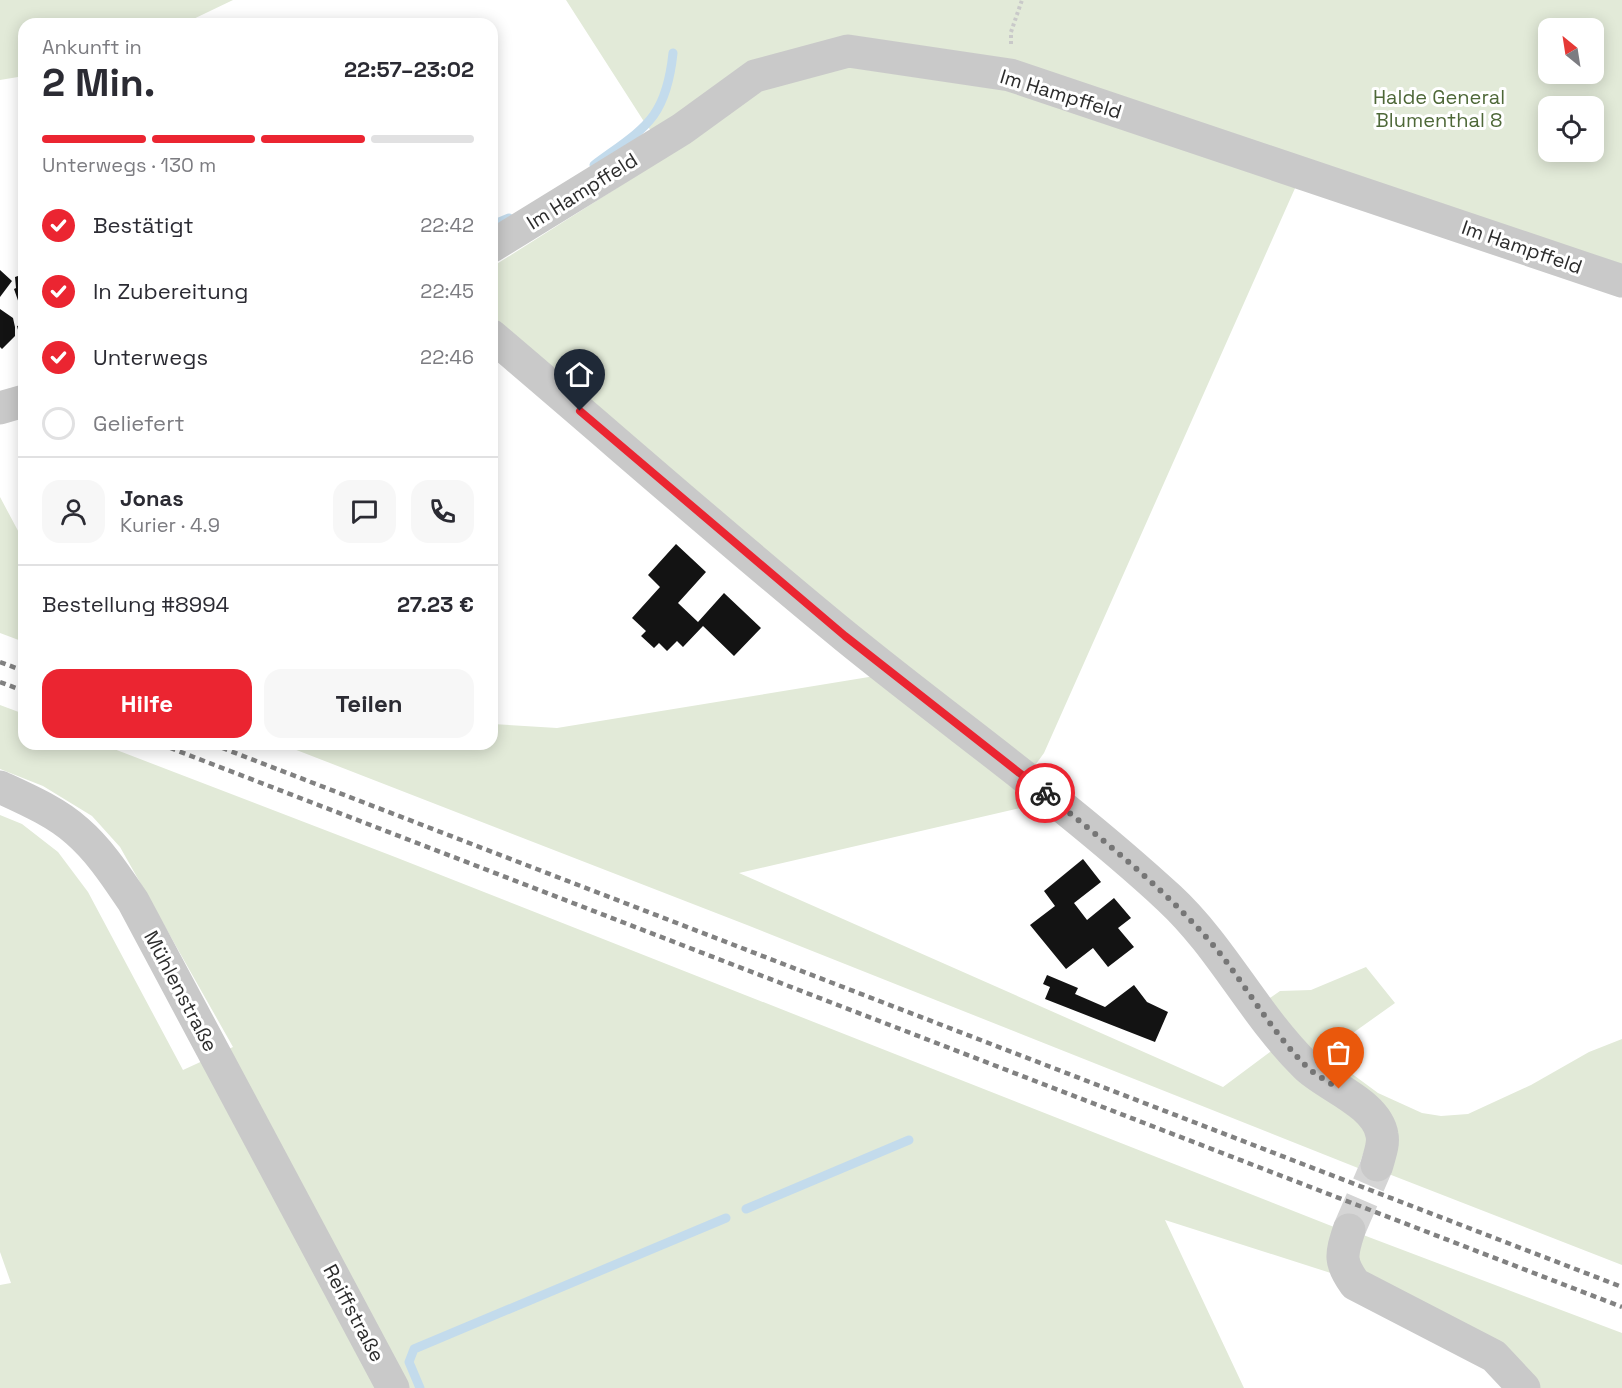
<!DOCTYPE html>
<html lang="de">
<meta charset="utf-8">
<style>
body{margin:0;font-family:"Space Grotesk",sans-serif;background:#f7f7f7;color:#2b2b33;height:100vh;display:flex;flex-direction:column;font-size:22px;white-space:nowrap}
*{box-sizing:border-box;margin:0}
p{font-size:20px;color:#7c7c81}
.icon{flex:none;width:33px;height:33px;fill:none;stroke:currentColor;stroke-width:2;stroke-linecap:round;stroke-linejoin:round}
.map{position:relative;flex:1;overflow:hidden}
.panel{position:absolute;left:18px;top:18px;width:480px;height:732px;display:flex;flex-direction:column;background:#fff;border-radius:18px;box-shadow:0 3px 15px #0003}
.panel>*{flex:none}
.needle{width:39px;rotate:330deg}
.fabs{position:absolute;left:1538px;top:18px;display:grid;gap:12px}
.fabs a{display:grid;place-items:center;width:66px;height:66px;border-radius:12px;background:#fff;box-shadow:0 3px 15px #0003;font-size:30px}
.pin{position:absolute;display:grid;place-items:center;width:51px;height:51px;color:#fff;margin:-62px -26px;border-radius:50% 50% 50% 0;rotate:-45deg;box-shadow:0 0 6px #0007}
.pin .icon{rotate:45deg}
.courier{position:absolute;display:grid;place-items:center;width:60px;height:60px;margin:-30px;border:4px solid #eb2531;border-radius:50%;background:#fff;color:#222;box-shadow:0 2px 8px #0007}
.headline em{font-style:normal;font-weight:600}
.headline div{display:flex;flex-direction:column-reverse}
.headline{display:flex;align-items:center;justify-content:space-between;height:102px;padding:0 24px}
h1{font-size:39px;font-weight:600;line-height:45px}
.bar{display:grid;grid-template-columns:repeat(4,1fr);gap:9px 6px;align-content:center;height:72px;padding:0 24px}
.bar i{height:8px;border-radius:4px;background:#e1e1e2}
.bar .on{background:#eb2531}
.bar p{grid-column:span 4}
.line{display:flex;align-items:center;gap:15px;padding:0 24px;border-top:2px solid #e1e1e2}
.line div{flex:1}
.round{display:grid;place-items:center;flex:none;width:63px;height:63px;border-radius:18px;background:#f7f7f7}
ol{padding:0 24px;list-style:none}
li{display:flex;align-items:center;gap:18px;height:66px}
li p{margin-inline-start:auto}
li .icon{padding:6px;border-radius:50%;background:#eb2531;color:#fff;stroke-width:4}
li:last-child{color:#7c7c81}
li i{width:33px;height:33px;border:3px solid #e1e1e2;border-radius:50%}
.cta{display:flex;gap:12px;margin-top:auto;padding:12px 24px}
.cta a{flex:1;height:69px;border-radius:18px;background:#eb2531;color:#fff;font-size:24px;font-weight:600;line-height:69px;text-align:center}
.cta a+a{background:#f7f7f7;color:#2b2b33}
.map>svg:first-child{display:block}
.green{fill:#e2ead8;fill-rule:evenodd}
.lines{fill:none;stroke-linecap:round;stroke-linejoin:round}
.stream{stroke:#c3dbec;stroke-width:9}
.building{fill:#131313}
.street-tunnel{stroke:#d5d5d5;stroke-width:33;stroke-dasharray:33 16;stroke-linecap:butt}
.path{stroke:#c9c9c9;stroke-width:4;stroke-dasharray:3 3;stroke-linecap:butt}
.street{stroke:#c9c9c9;stroke-width:33}
.rail{stroke:#818181;stroke-width:4.5;stroke-dasharray:6 4.5;stroke-linecap:butt}
.done{stroke:#767676;stroke-width:6;stroke-dasharray:0 10.8}
.route{stroke:#eb2531;stroke-width:8}
.labels{text-anchor:middle;stroke-width:6;stroke-linejoin:round;paint-order:stroke}
.street-label{font-size:20px;fill:#2c2c2c;stroke:#fff}
.park-label{font-size:20px;fill:#4e6838;stroke:#fff}
</style>
<div class="map">
<svg width="1622" height="1388" viewBox="0 0 1622 1388">
<rect width="100%" height="100%" fill="#fff"/>
<!-- green -->
<path class="green" d="M0,0H233L183,24H24V76L0,80Z
M566,0H1622V282L1300,177L1044,753L1031,771L519,348L492,320V267L669,155L643,120ZM1548,28H1593V74H1548ZM1548,106H1593V152H1548Z
M0,497L24,542V642L0,633Z
M875,676L1046,802L739,873L1223,1087L1278,1046L1348,1104L1369,1138L1358,1168L747,925L281,744H492V724L557,728Z
M0,705L24,714V744H101L395,857L1334,1227L1337,1275L1165,1220L1244,1388H0V1285L11,1283L0,1252V815L22,824L58,852L88,892L183,1070L233,1047L120,847L92,816L43,786L0,769Z
M1366,967L1395,1003L1336,1045L1340,1065L1378,1093L1422,1113L1441,1116L1468,1114L1531,1085L1589,1052L1622,1039V1265L1381,1171L1386,1152L1264,1002L1280,991L1311,990Z
M1358,1233L1622,1333V1388H1530L1359,1279Z"/>
<g class="lines">
<!-- stream -->
<path class="stream" d="M594,165C644,128 666,120 673,53
M492,225L509,218
M746,1209L909,1140
M420,1388L409,1362L414,1349L726,1218"/>
</g>
<!-- building -->
<path class="building" d="M0,270L12,281L0,297Z
M24,274V315H23L14,289L16,288L15,277Z
M0,309L13,318L15,327V336L2,349L0,347Z
M24,324V349H23L17,326Z
M676,544L706,572L678,603L698,622L724,593L761,628L734,656L703,626L683,647L677,641L667,651L659,643L654,648L641,636L646,631L632,618L660,587L648,575Z
M1083,859L1101,882L1074,903L1087,920L1114,898L1131,918L1118,928L1134,947L1108,967L1093,948L1066,969L1030,925L1055,906L1044,891Z
M1047,975L1078,988L1075,994L1105,1007L1134,985L1147,1002L1168,1012L1155,1042L1045,999L1050,987L1043,984Z"/>
<g class="lines">
<!-- street-tunnel -->
<path class="street-tunnel" d="M1349,1230L1377,1165"/>
<!-- path -->
<path class="path" d="M1011,44V32L1022,0"/>
<!-- street -->
<path class="street" d="M492,246L682,129L755,76L848,51L1010,75L1622,281
M492,336C610,436 726,539 846,637C953,724 1067,804 1169,898C1222,947 1254,1015 1306,1066C1326,1086 1377,1103 1382,1135C1384,1145 1379,1156 1377,1165
M0,408L24,401
M0,787C26,799 56,812 77,831C100,851 116,876 133,901L393,1388
M1349,1230C1341,1255 1339,1262 1355,1284L1494,1356L1524,1388"/>
<!-- rail -->
<path class="rail" d="M0,662L24,671
M0,682L24,691
M160,744L1622,1307
M212,744L1622,1287"/>
</g>
<g class="lines">
<!-- done -->
<path class="done" d="M1045,793C1104,841 1164,888 1214,946C1246,985 1270,1030 1306,1066C1315,1075 1329,1082 1339,1089"/>
<!-- route -->
<path class="route" d="M580,411L845,636L1045,793"/>
</g>
<g class="labels">
<!-- street labels -->
<g class="street-label">
<text transform="translate(1061 94) rotate(17)" y="7">Im Hampffeld</text>
<text transform="translate(582 191) rotate(-32)" y="7">Im Hampffeld</text>
<text transform="translate(1522 247) rotate(19)" y="7">Im Hampffeld</text>
<text transform="translate(181 991) rotate(62)" y="7">Mühlenstraße</text>
<text transform="translate(354 1313) rotate(62)" y="7">Reiffstraße</text>
</g>
<!-- park labels -->
<g class="park-label">
<text x="1439" y="104">Halde General<tspan x="1439" dy="23">Blumenthal 8</tspan></text>
</g>
</g>
</svg>
<div class="fabs">
<a><svg class="needle" viewBox="-14 -14 28 28"><path d="M0-13l5 13h-10z" fill="#e53935"/><path d="M0 13l5-13h-10z" fill="#7c7c81"/></svg></a>
<a><svg class="icon" aria-label="locate" viewBox="0 0 24 24"><circle cx="12" cy="12" r="6"/><path d="M12 2v4M12 18v4M2 12h4M18 12h4"/></svg></a>
</div>
<div class="pin" style="left:1339px;top:1089px;background:#ea580c"><svg class="icon" aria-label="bag" viewBox="0 0 24 24"><path d="M5 8h14l-1 12H6zM9 8a3 3 0 0 1 6 0"/></svg></div>
<div class="pin" style="left:580px;top:411px;background:#1f2937"><svg class="icon" aria-label="home" viewBox="0 0 24 24"><path d="M3 11l9-7 9 7M6 9v11h12V9"/></svg></div>
<div class="courier" style="left:1045px;top:793px"><svg class="icon" aria-label="bike" viewBox="0 0 24 24"><circle cx="6" cy="16" r="4"/><circle cx="18" cy="16" r="4"/><path d="M6 16l4-8h5l3 8M10 8l3 8H6M13 5h3"/></svg></div>
<section class="panel">
<div class="headline"><div><h1>2 Min.</h1><p>Ankunft in</p></div><em>22:57–23:02</em></div>
<div class="bar"><i class="on"></i><i class="on"></i><i class="on"></i><i></i><p>Unterwegs · 130 m</p></div>
<ol>
<li><svg class="icon" aria-label="check" viewBox="0 0 24 24"><path d="M5 12l5 5 9-10"/></svg>Bestätigt<p>22:42</p></li>
<li><svg class="icon" aria-label="check" viewBox="0 0 24 24"><path d="M5 12l5 5 9-10"/></svg>In Zubereitung<p>22:45</p></li>
<li><svg class="icon" aria-label="check" viewBox="0 0 24 24"><path d="M5 12l5 5 9-10"/></svg>Unterwegs<p>22:46</p></li>
<li><i></i>Geliefert</li>
</ol>
<div class="line" style="height:108px"><a class="round"><svg class="icon" aria-label="person" viewBox="0 0 24 24"><circle cx="12" cy="8" r="4"/><path d="M4 21q1-7 8-7t8 7"/></svg></a><div><b>Jonas</b><p>Kurier · 4.9</p></div><a class="round"><svg class="icon" aria-label="chat" viewBox="0 0 24 24"><path d="M4 5h16v11H9l-5 4z"/></svg></a><a class="round"><svg class="icon" aria-label="phone" viewBox="0 0 24 24"><path d="M5 4h4l2 5-3 2q2 4 5 5l2-3 5 2v4C11 20 4 13 5 4z"/></svg></a></div>
<div class="line" style="height:78px"><div>Bestellung #8994</div><b>27.23 €</b></div>
<div class="cta"><a>Hilfe</a><a>Teilen</a></div>
</section>
</div>
